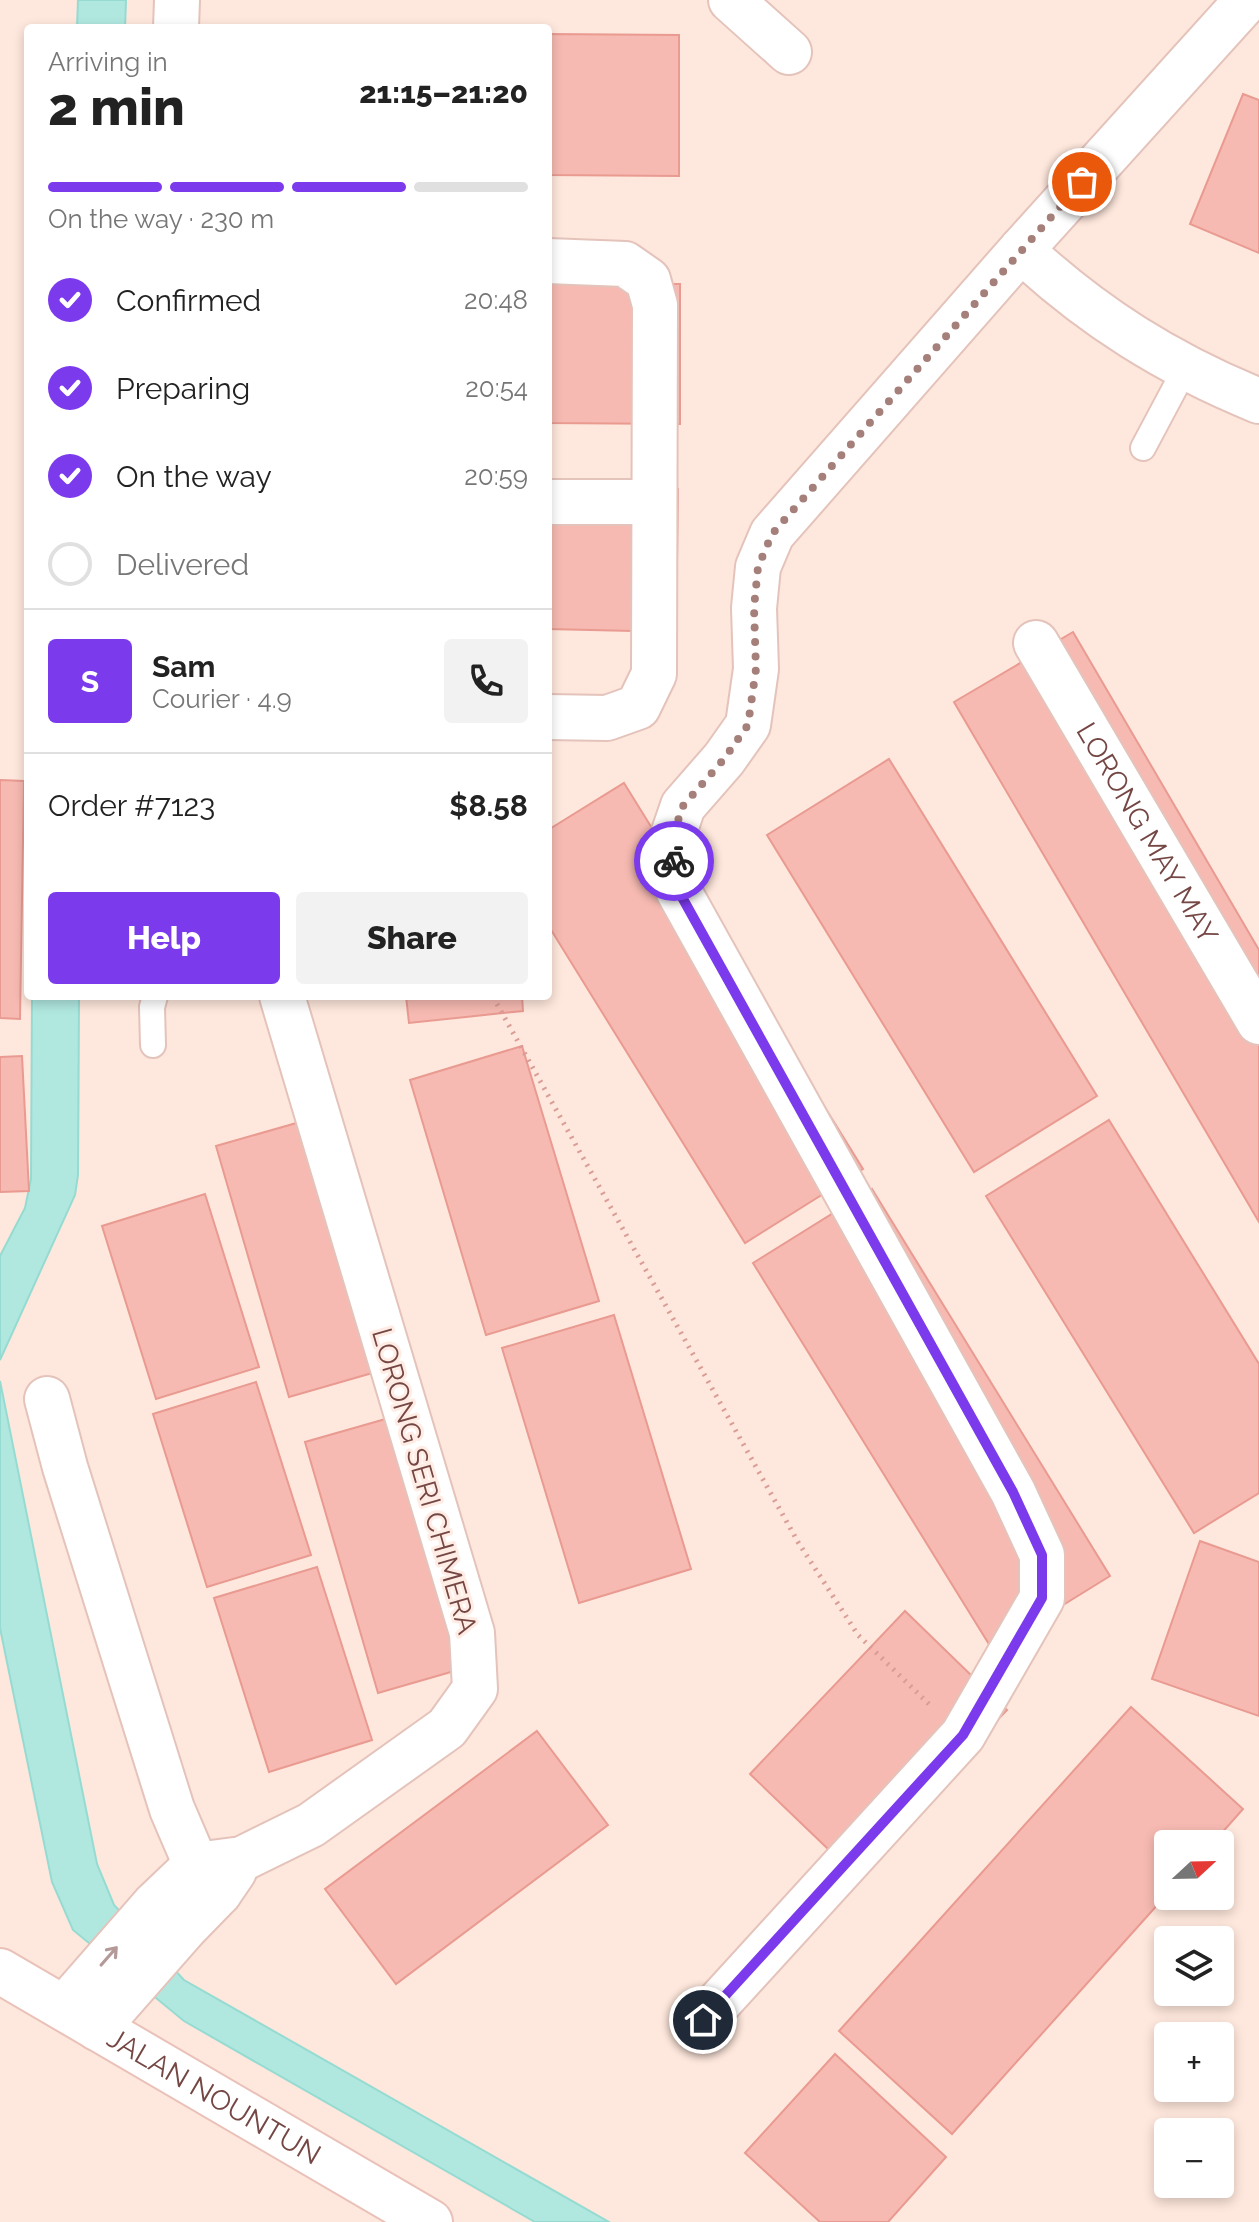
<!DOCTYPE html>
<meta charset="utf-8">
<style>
body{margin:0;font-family:Raleway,sans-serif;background:#f2f2f2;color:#222;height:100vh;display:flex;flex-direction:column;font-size:30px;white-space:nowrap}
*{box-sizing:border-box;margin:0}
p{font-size:26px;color:#767676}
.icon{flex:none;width:44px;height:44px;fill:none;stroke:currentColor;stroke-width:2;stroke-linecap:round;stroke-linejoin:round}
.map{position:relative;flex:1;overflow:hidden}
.panel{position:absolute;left:24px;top:24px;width:528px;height:976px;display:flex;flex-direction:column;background:#fff;border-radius:8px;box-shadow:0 4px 12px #0003}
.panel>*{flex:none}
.needle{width:52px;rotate:68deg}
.fabs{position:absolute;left:1154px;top:1830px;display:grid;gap:16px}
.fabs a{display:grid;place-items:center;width:80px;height:80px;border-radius:8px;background:#fff;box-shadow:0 4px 12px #0003;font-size:40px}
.pin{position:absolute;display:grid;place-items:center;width:68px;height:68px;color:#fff;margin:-34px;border:4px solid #fff;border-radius:50%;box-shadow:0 2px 8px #0007}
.courier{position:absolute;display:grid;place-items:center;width:80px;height:80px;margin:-40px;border:6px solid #7c3aed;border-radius:50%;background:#fff;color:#222;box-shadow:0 2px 10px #0007}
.overview em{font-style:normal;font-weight:800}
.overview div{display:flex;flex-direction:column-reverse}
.overview{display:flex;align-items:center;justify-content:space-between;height:136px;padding:0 24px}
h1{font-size:52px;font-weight:800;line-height:60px}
.bar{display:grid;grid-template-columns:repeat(4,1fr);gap:12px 8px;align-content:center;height:96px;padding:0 24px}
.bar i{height:10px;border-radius:6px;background:#e0e0e0}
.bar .current{background:#7c3aed}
.bar p{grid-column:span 4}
.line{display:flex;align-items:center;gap:20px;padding:0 24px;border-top:2px solid #e0e0e0}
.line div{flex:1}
.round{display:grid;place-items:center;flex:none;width:84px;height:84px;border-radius:8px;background:#f2f2f2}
ol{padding:0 24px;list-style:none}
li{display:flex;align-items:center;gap:24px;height:88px}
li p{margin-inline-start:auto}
li .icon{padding:8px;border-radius:50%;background:#7c3aed;color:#fff;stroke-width:4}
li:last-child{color:#767676}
li i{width:44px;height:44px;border:4px solid #e0e0e0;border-radius:50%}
.cta{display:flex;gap:16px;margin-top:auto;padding:16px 24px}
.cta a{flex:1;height:92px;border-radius:8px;background:#7c3aed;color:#fff;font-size:32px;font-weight:800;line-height:92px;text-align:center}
.cta a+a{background:#f2f2f2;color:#222}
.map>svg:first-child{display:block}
.water{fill:#b0e8e0;stroke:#96dbd2;stroke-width:2}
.building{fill:#f6bab2;stroke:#e99a91;stroke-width:2}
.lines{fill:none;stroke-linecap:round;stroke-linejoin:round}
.lane-casing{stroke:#e4c3bb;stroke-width:28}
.street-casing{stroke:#e4c3bb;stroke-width:48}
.secondary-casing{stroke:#eac1b8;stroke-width:48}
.path{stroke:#da9d96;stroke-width:5;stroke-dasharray:2 6;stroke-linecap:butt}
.lane{stroke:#fff;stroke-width:24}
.street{stroke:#fff;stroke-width:44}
.secondary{stroke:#fff;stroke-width:44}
.oneway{stroke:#b39a98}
.done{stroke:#a57f79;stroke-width:8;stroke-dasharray:0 14.4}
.route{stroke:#7c3aed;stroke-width:10}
.labels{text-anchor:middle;stroke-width:6;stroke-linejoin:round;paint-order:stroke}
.street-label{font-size:28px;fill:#754744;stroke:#ffede5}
</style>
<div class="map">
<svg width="1259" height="2222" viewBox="0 0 1259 2222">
<rect width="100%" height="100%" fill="#fee7dc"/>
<!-- water -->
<path class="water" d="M78,0H126L125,28H77Z
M32,996H79L78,1175L75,1195L0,1360V1256L25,1208L31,1179Z
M0,1381L97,1864L114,1905L184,1980L609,2222H535L184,2021L73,1930L52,1882L0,1628Z"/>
<!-- building -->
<path class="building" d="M548,34L679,35V176L548,175Z
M1243,94L1259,100V253L1190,224Z
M548,283L680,284V424L548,423Z
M548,486L678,489L676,632L548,629Z
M1073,632L1259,950V1222L954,702Z
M889,759L1097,1096L974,1172L767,835Z
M0,780L24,781L20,1019L0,1018Z
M624,783L863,1169L745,1243L548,925V830Z
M406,996H522L523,1011L409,1023Z
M522,1046L599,1301L486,1335L410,1080Z
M22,1056L29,1191L0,1192V1057Z
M335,1112L407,1363L289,1397L216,1146Z
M1109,1120L1259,1364V1493L1194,1533L986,1196Z
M872,1189L1110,1576L992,1649L753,1263Z
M205,1194L259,1367L156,1399L102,1226Z
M614,1315L691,1569L579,1603L502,1348Z
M256,1382L311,1555L207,1587L153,1414Z
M424,1408L496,1659L378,1693L305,1442Z
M1200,1541L1259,1562V1716L1152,1679Z
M317,1567L372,1740L269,1772L214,1598Z
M905,1611L1007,1710L852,1872L750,1774Z
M1131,1707L1243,1809L1212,1844H1168V1893L952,2134L839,2031Z
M537,1731L608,1825L396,1984L325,1889Z
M835,2054L946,2157L888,2222H820L745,2153Z"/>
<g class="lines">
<defs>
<path id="lane" d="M1143,448L1185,369
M153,1045L152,1007L155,996"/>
<g id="street">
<path d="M731,0L789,52"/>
<path d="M176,28L177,0"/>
<path d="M1021,250C1093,317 1168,364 1259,401"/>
<path d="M548,261L625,264L648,280L655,305L654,674L638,707L607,718L548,717"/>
<path d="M548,502H653"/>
<path id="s1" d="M1036,643L1259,1022"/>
<path d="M47,1399L65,1467L172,1809L196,1865L219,1893"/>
<path d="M64,2008L154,1905L196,1865L242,1859L311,1825L447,1728L475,1689L472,1633L282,996"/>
<path d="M703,2020L963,1735L1042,1598V1555L1013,1492L678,890L671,841L683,806L724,759L748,725L756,669L754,608L758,567L772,534L1021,250L1247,0"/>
<path d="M97,2028L185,1928L219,1893L234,1871"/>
</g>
<g id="secondary">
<path id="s2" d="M0,1971L430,2222"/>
</g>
</defs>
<!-- lane casing -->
<use href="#lane" class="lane-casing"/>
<!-- street casing -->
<use href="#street" class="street-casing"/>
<!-- secondary casing -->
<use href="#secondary" class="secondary-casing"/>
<!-- path -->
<path class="path" d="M497,1004L798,1542L858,1635L932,1707"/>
<!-- lane -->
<use href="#lane" class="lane"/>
<!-- street -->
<use href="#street" class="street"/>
<!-- secondary -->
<use href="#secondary" class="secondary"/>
</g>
<!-- one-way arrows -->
<defs><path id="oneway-shaft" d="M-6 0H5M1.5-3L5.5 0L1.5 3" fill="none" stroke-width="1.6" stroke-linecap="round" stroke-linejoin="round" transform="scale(2)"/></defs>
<use class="oneway" href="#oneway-shaft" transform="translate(109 1956) rotate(-49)"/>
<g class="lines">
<!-- done -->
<path class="done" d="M674,861L671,841L683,806L724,759L748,725L756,669L754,608L758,567L772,534L1082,182"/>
<!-- route -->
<path class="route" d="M674,861L678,890L1013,1492L1042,1555V1598L963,1735L703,2020"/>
</g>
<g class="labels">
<!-- street labels -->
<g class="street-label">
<text dy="10" stroke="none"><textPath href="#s1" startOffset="220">LORONG MAY MAY</textPath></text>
<text transform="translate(425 1481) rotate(74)" y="10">LORONG SERI CHIMERA</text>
<text dy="10" stroke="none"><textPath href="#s2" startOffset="248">JALAN NOUNTUN</textPath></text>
</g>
</g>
</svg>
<div class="fabs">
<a><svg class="needle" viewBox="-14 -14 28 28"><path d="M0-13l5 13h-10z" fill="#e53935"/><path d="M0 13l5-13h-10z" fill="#767676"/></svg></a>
<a><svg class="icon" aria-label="layers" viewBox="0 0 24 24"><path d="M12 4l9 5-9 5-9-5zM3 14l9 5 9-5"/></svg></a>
<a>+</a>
<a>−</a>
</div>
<div class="pin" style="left:1082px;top:182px;background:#ea580c"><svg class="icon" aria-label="bag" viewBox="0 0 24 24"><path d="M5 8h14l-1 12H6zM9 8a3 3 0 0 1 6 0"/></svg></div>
<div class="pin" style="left:703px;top:2020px;background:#1f2937"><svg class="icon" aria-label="home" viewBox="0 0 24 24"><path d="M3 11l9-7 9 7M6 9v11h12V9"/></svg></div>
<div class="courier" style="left:674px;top:861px"><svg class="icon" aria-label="bike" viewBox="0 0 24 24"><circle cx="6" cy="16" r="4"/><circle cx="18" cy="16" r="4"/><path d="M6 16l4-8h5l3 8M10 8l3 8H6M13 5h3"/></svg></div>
<section class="panel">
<div class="overview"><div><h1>2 min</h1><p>Arriving in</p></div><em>21:15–21:20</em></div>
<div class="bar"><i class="current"></i><i class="current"></i><i class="current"></i><i></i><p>On the way · 230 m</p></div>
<ol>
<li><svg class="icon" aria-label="check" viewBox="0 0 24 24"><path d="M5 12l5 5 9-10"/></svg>Confirmed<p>20:48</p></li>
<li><svg class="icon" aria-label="check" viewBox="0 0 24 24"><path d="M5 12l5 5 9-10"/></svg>Preparing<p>20:54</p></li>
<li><svg class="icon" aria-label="check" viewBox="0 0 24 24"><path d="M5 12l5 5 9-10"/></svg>On the way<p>20:59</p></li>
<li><i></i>Delivered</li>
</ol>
<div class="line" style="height:144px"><b class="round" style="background:#7c3aed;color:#fff">S</b><div><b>Sam</b><p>Courier · 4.9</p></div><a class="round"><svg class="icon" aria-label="phone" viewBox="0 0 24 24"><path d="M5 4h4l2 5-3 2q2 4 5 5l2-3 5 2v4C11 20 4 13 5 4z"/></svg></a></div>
<div class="line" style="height:104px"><div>Order #7123</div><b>$8.58</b></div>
<div class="cta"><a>Help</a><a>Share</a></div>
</section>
</div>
